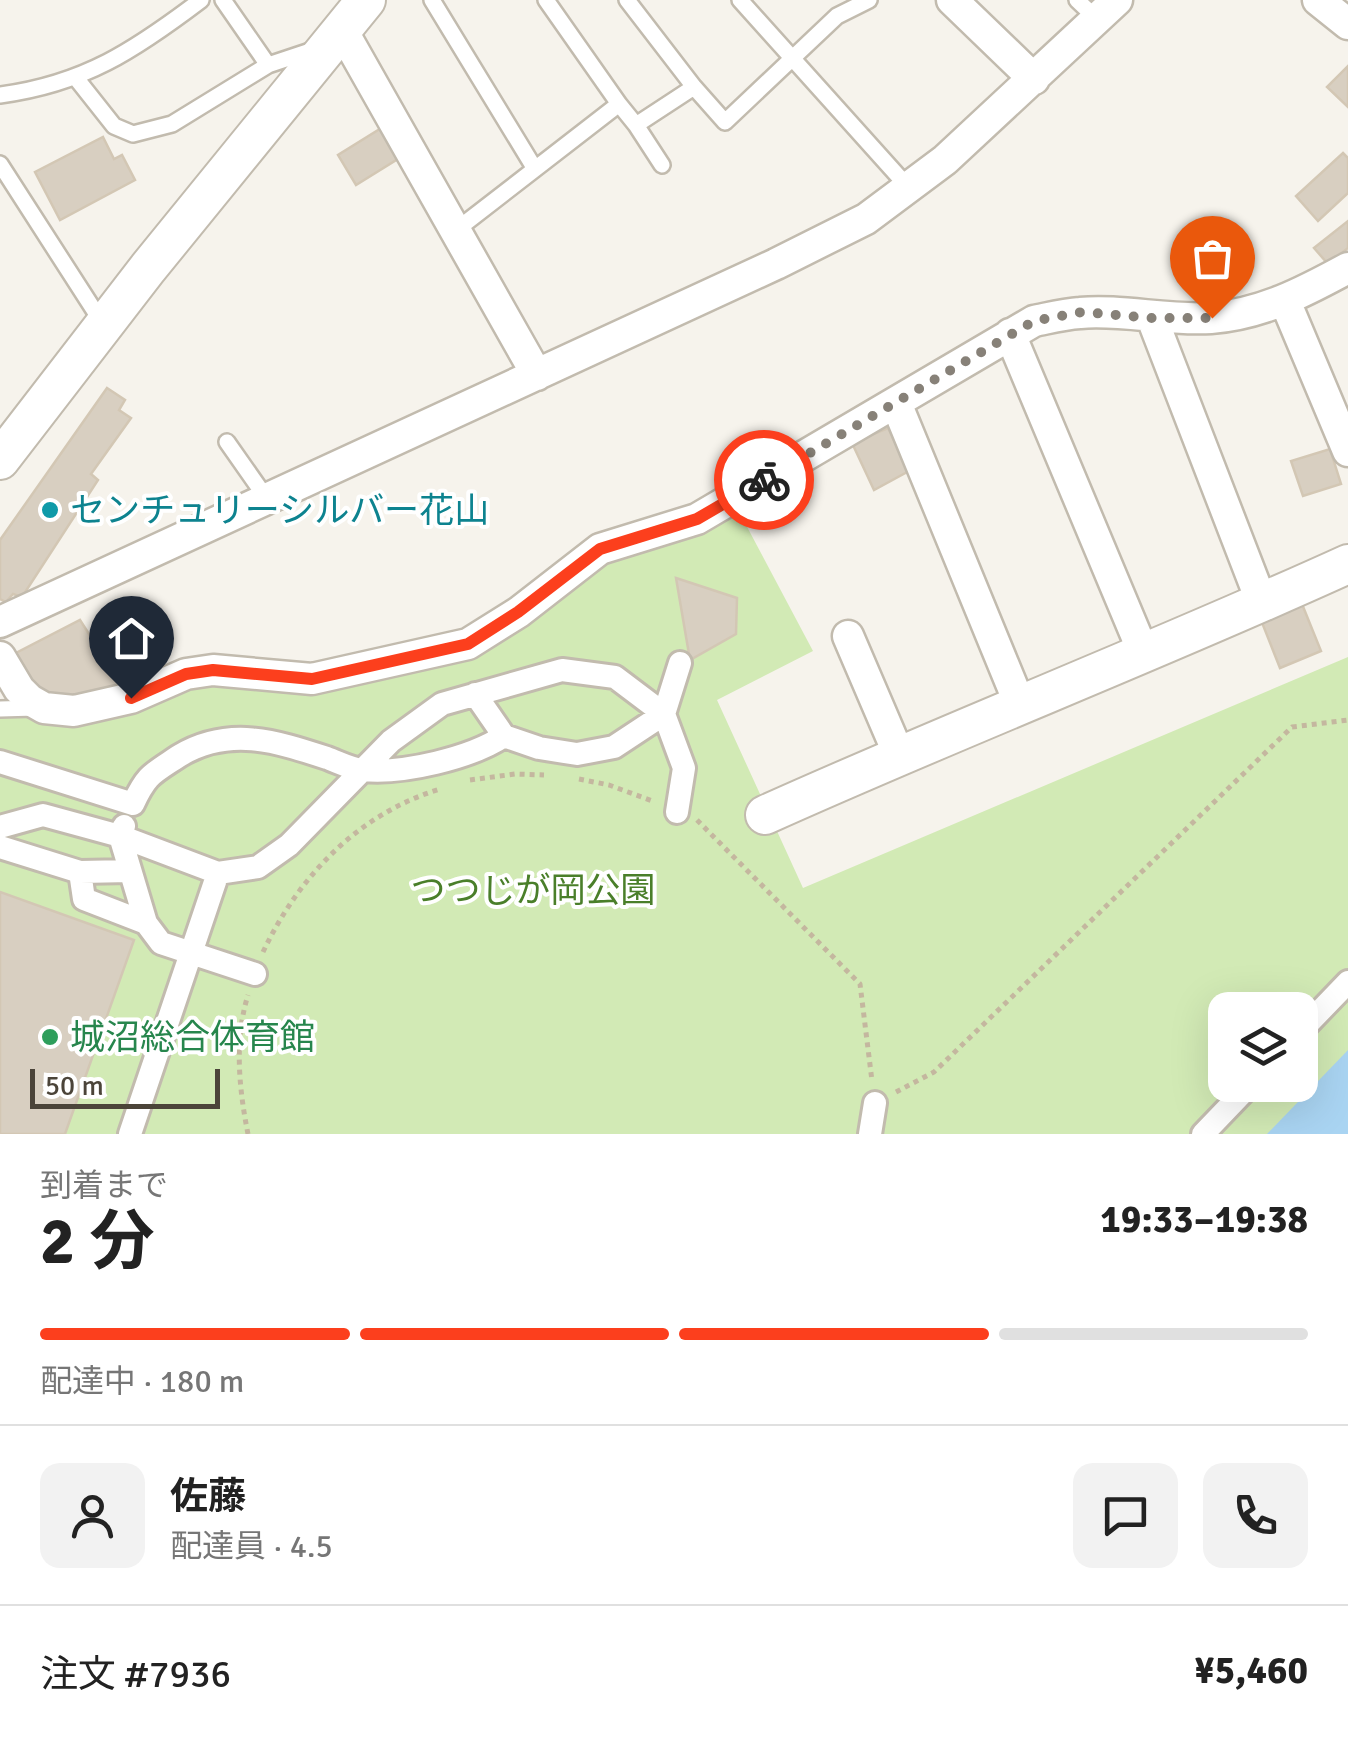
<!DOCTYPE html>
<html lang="ja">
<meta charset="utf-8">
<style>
body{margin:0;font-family:Signika,"Noto Sans JP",sans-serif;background:#f2f2f2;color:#222;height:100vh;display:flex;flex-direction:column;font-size:38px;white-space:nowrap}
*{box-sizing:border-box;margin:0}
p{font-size:32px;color:#767676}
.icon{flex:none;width:55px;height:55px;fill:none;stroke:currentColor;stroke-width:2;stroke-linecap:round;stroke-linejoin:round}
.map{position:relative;height:1134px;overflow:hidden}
.details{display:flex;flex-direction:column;background:#fff;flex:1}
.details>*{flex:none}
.buttons{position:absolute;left:1208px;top:992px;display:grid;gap:20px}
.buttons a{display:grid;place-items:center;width:110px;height:110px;border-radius:20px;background:#fff;box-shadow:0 10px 40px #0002;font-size:50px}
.scale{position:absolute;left:30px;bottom:25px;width:190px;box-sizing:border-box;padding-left:10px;border:5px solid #4b4439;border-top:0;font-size:28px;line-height:35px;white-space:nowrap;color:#4b4439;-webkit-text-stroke:8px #fff;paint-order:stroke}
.pin{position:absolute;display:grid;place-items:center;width:85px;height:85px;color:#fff;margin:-102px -42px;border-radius:50% 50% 50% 0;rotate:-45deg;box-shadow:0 0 10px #0007}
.pin .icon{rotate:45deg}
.courier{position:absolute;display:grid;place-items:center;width:100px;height:100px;margin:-50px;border:8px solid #fc3f1d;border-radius:50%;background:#fff;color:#222;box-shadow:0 2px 12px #0007}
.overview em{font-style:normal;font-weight:700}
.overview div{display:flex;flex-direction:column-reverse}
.overview{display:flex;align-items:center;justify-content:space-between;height:170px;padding:0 40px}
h1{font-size:65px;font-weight:700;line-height:75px}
.bar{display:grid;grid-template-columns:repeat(4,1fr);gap:15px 10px;align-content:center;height:120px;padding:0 40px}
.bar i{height:12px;border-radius:8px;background:#e0e0e0}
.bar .selected{background:#fc3f1d}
.bar p{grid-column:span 4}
.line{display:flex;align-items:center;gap:25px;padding:0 40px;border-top:2px solid #e0e0e0}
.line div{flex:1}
.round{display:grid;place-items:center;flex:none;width:105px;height:105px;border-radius:20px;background:#f2f2f2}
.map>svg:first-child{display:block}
.green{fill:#d2eab5;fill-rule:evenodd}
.water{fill:#a9d4f2}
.building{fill:#d8cfc1;stroke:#d3c7b4;stroke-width:2.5}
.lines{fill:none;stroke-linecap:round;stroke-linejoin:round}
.service-casing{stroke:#c2bbae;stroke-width:20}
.pedestrian-casing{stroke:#c2bbae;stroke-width:28}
.minor-casing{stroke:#c2bbae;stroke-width:35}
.tertiary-casing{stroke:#c2bbae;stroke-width:42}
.path{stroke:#c4b79f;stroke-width:5;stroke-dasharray:5 5;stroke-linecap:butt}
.service{stroke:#fff;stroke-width:15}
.pedestrian{stroke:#fff;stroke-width:22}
.minor{stroke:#fff;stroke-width:30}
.tertiary{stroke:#fff;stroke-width:38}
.done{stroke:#878178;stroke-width:10;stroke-dasharray:0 18}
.route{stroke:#fc3f1d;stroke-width:12}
.culture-dot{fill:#0f9aa8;stroke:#fff;stroke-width:4}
.leisure-dot{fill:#2e9e5b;stroke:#fff;stroke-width:4}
.labels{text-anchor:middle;stroke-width:8;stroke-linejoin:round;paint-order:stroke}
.culture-label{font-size:35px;fill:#0d838f;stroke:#fff;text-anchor:start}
.park-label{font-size:35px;fill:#4a7f2a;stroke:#fff}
.leisure-label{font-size:35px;fill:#27864d;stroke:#fff;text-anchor:start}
</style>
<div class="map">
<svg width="1348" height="1134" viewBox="0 0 1348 1134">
<rect width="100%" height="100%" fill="#f6f3ec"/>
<!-- green -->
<path class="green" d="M736,506L813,651L717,700L803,888L1348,657V1134H0V716L52,718L189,687L413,670L605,559ZM1225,1010H1300V1085H1225Z"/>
<!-- water -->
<path class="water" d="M1348,1050V1134H1267Z"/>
<!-- building -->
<path class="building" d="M1348,66V107L1327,87Z
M383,127L401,157L356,185L338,155Z
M103,137L114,159L122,155L135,180L60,220L35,172Z
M1343,153L1348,158V193L1318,221L1296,196Z
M1348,221V248L1328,264L1314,248Z
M107,388L125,400L119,410L131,418L91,474L98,480L22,597L13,594L6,602L0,599V540Z
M888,428L909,471L874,490L852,443Z
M1330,449L1341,484L1303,496L1291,461Z
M676,578L737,598L736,634L690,660Z
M1302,604L1321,651L1280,668L1261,620Z
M80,620L121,684L105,695L101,689L83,702L41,699L14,654Z
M0,892L134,940L65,1134H0Z"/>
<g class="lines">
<defs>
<path id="service" d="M223,0L268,65
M432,0L535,169
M546,0L619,104
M627,0L694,87
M740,0L908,187
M1077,0L1097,19
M76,78L114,126L133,134L172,124L268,65L313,50
M0,95C84,84 135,50 201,0
M636,125L662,165
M0,164L103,324
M455,231L619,104L636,125L694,87L725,122L837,16L869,0
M227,442L267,499
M0,709L35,708"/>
<path id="pedestrian" d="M475,694L504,736
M0,762L133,804C147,774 152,774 179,756C229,726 275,741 327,758C338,762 351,769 363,770C403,774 471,758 504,736L539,748L577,754L614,747L664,714L680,663
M124,826L120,836L146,923
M0,827L43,815L120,836L218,873L258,867L289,845L391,741L442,704L562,670L615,677L664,714L684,768L677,812
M0,847L80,872L84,899L146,923L161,943L255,974
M80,872L130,871
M1300,1032L1348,982
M130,1134L218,873
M870,1134L875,1103
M1203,1134L1250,1085"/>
<path id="minor" d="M952,0L1034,79
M1318,0L1348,24
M342,30L537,375
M1285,301L1348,451
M1152,318L1262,603
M1010,334L1144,654
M896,403L1020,705
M0,622L776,264L866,219L945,160L1117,0
M848,636L899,755
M0,657L19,689L30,700L44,708L74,711L131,698L186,674L213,670L312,679L468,644L519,612L600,549L697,519L1034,321C1049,318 1064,314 1080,313C1121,309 1168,321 1211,318C1262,314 1304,292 1348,268"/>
<path id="tertiary" d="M0,460L148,268L366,0
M765,815C958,728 1155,652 1348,564"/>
</defs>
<!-- service casing -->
<use href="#service" class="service-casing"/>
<!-- pedestrian casing -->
<use href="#pedestrian" class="pedestrian-casing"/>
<!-- minor casing -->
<use href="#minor" class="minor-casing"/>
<!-- tertiary casing -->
<use href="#tertiary" class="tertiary-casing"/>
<!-- path -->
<path class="path" d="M579,779L609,785L655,802
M470,780L515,774L544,775
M697,820L860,984L872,1081
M263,952C299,876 358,814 440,789
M896,1092L934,1072L1292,727L1348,720
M248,1134C239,1089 234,1040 248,995"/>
<!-- service -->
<use href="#service" class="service"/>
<!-- pedestrian -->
<use href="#pedestrian" class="pedestrian"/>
<!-- minor -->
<use href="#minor" class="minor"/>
<!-- tertiary -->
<use href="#tertiary" class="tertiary"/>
</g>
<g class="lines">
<!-- done -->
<path class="done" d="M764,480L1034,321L1082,312L1152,318H1212"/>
<!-- route -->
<path class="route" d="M131,698L186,674L213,670L312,679L468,644L518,612L600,549L697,519L764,480"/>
</g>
<!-- markers -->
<circle class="culture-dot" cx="50" cy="510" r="10"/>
<circle class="leisure-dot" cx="50" cy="1037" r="10"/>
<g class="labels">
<!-- culture labels -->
<g class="culture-label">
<text x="70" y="522">センチュリーシルバー花山</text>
</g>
<!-- park labels -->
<g class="park-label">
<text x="533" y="902">つつじが岡公園</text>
</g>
<!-- leisure labels -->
<g class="leisure-label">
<text x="70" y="1049">城沼総合体育館</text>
</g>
</g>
</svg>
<div class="buttons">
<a><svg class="icon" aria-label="layers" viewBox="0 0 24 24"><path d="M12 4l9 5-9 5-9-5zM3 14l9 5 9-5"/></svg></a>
</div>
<div class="scale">50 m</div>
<div class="pin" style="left:1212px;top:318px;background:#ea580c"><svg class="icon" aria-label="bag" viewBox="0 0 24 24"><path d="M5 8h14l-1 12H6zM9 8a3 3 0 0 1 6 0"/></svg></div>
<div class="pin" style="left:131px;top:698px;background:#1f2937"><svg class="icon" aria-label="home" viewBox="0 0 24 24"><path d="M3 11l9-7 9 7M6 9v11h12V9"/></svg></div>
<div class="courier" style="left:764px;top:480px"><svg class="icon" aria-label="bike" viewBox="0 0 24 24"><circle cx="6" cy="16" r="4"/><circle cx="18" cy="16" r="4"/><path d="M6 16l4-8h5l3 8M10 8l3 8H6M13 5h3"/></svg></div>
</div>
<section class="details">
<div class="overview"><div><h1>2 分</h1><p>到着まで</p></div><em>19:33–19:38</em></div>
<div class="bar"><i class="selected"></i><i class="selected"></i><i class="selected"></i><i></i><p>配達中 · 180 m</p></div>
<div class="line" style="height:180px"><a class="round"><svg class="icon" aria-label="person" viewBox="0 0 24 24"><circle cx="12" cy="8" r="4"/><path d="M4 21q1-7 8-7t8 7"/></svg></a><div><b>佐藤</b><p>配達員 · 4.5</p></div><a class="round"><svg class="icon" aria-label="chat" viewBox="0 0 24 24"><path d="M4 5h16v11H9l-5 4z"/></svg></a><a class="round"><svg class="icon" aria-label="phone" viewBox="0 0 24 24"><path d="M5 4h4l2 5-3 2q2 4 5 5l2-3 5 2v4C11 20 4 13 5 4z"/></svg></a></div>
<div class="line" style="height:130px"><div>注文 #7936</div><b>¥5,460</b></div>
</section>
